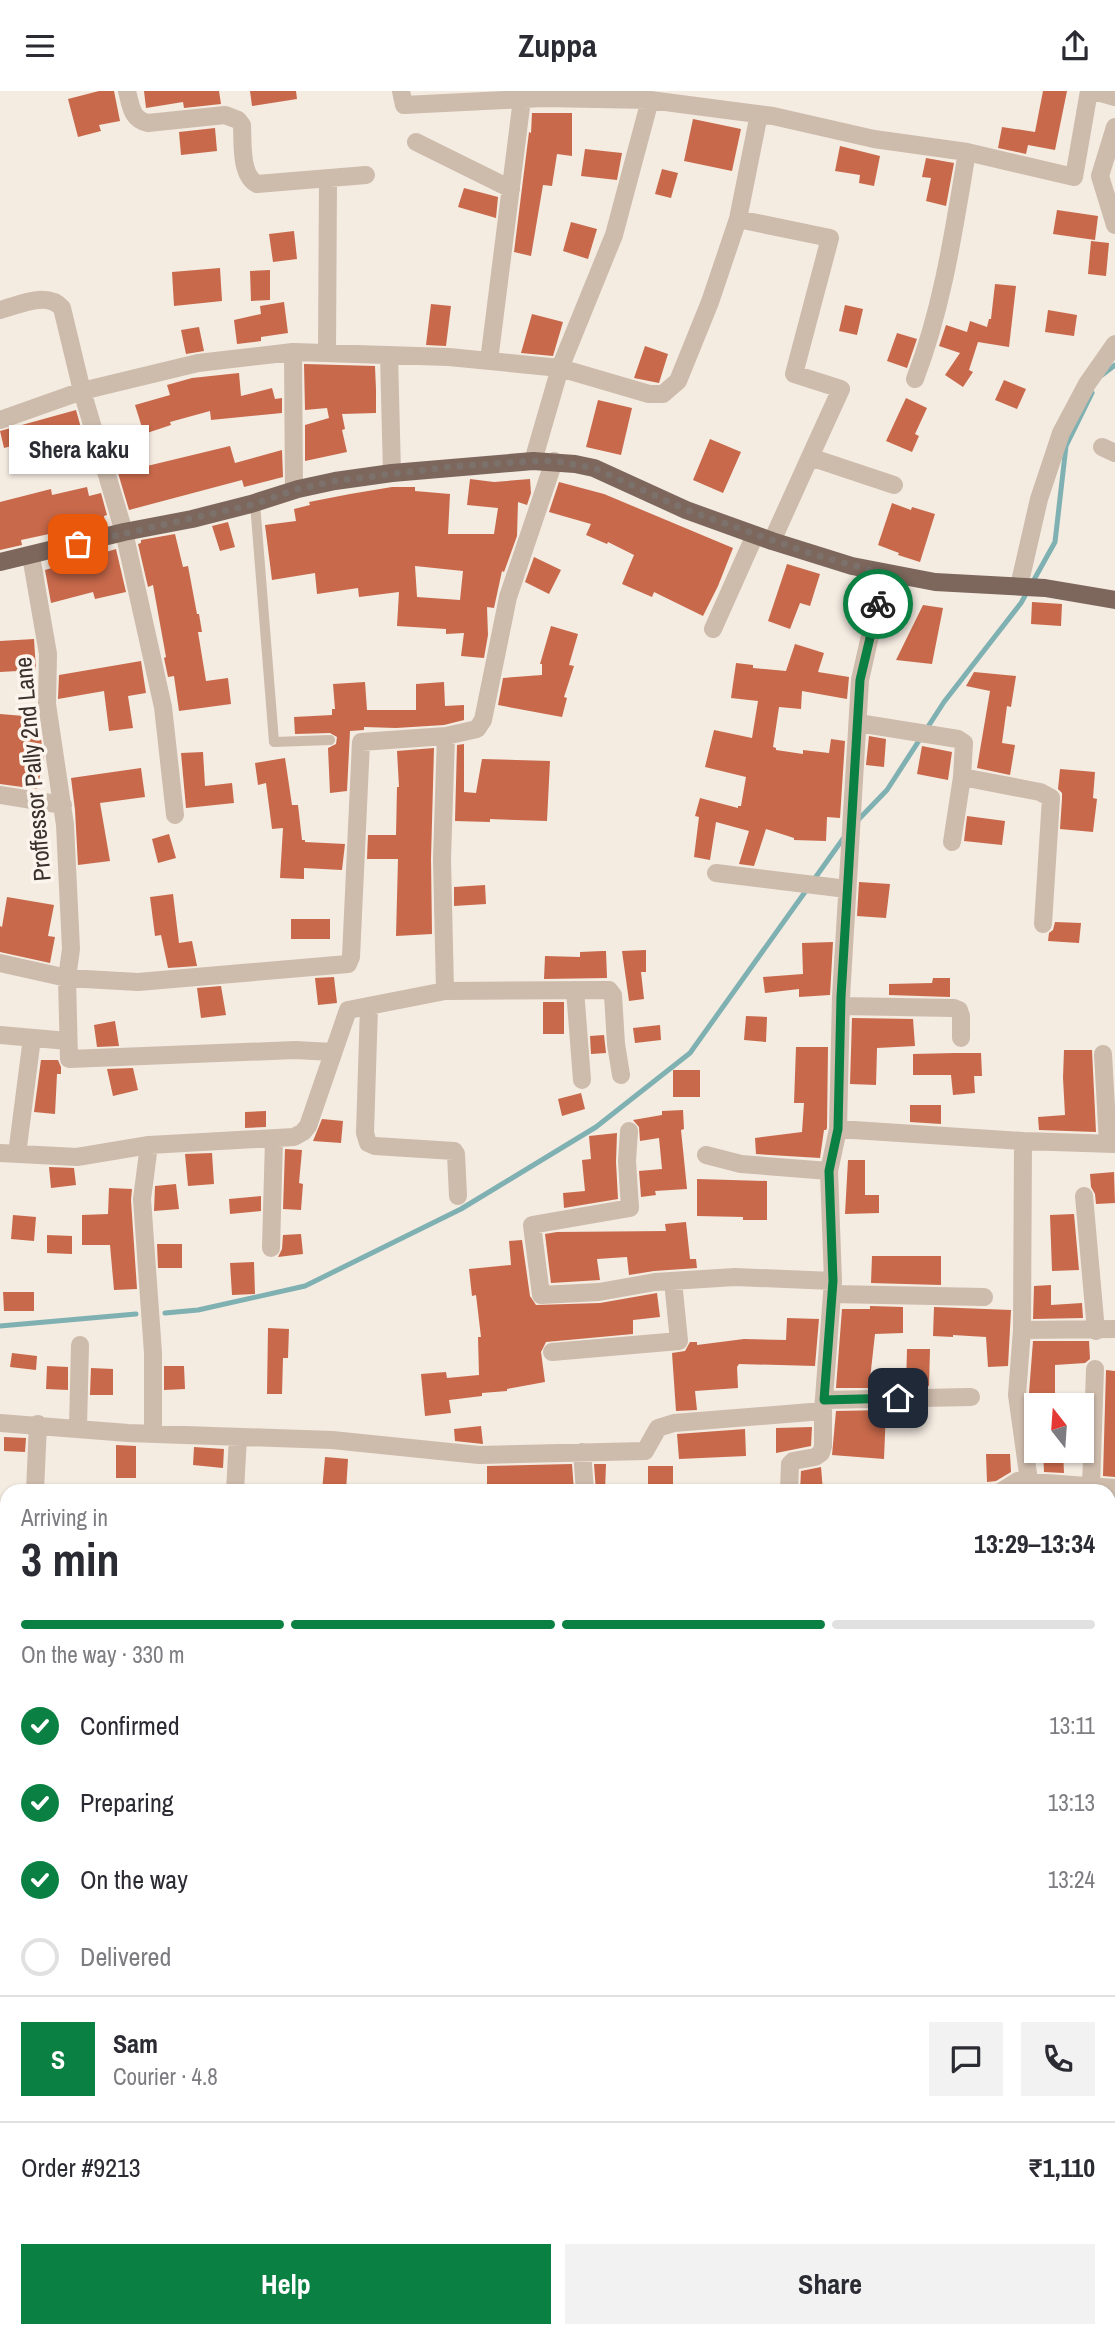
<!DOCTYPE html>
<meta charset="utf-8">
<style>
body{margin:0;font-family:"Archivo Narrow",sans-serif;background:#f2f2f3;color:#2b2b33;height:100vh;display:flex;flex-direction:column;font-size:26px;white-space:nowrap}
*{box-sizing:border-box;margin:0}
p{font-size:23px;color:#7c7c81}
.icon{flex:none;width:38px;height:38px;fill:none;stroke:currentColor;stroke-width:2;stroke-linecap:round;stroke-linejoin:round}
.map{position:relative;flex:1;overflow:hidden}
.details{position:absolute;left:0px;top:1393px;width:1116px;height:854px;display:flex;flex-direction:column;background:#fff;border-radius:21px 21px 0 0;box-shadow:0 2px 5px #0004}
.details>*{flex:none}
.needle{width:46px;rotate:343deg}
.controls{position:absolute;left:1024px;top:1302px;display:grid;gap:14px}
.controls a{display:grid;place-items:center;width:70px;height:70px;border-radius:0px;background:#fff;box-shadow:0 2px 5px #0004;font-size:35px}
.pin{position:absolute;display:grid;place-items:center;width:60px;height:60px;color:#fff;margin:-30px;border-radius:14px;box-shadow:0 4px 10px #0006}
.courier{position:absolute;display:grid;place-items:center;width:70px;height:70px;margin:-35px;border:5px solid #0b8043;border-radius:50%;background:#fff;color:#222;box-shadow:0 2px 9px #0007}
.bubble{position:absolute;height:49px;border-radius:0px;background:#fff;box-shadow:0 2px 5px #0004;font-size:23px;font-weight:800;line-height:49px;text-align:center}
.overview em{font-style:normal;font-weight:800}
.overview div{display:flex;flex-direction:column-reverse}
.overview{display:flex;align-items:center;justify-content:space-between;height:119px;padding:0 21px}
h1{font-size:46px;font-weight:800;line-height:52px}
.bar{display:grid;grid-template-columns:repeat(4,1fr);gap:10px 7px;align-content:center;height:84px;padding:0 21px}
.bar i{height:9px;border-radius:5px;background:#e1e1e2}
.bar .selected{background:#0b8043}
.bar p{grid-column:span 4}
.line{display:flex;align-items:center;gap:18px;padding:0 21px;border-top:2px solid #e1e1e2}
.line div{flex:1}
.round{display:grid;place-items:center;flex:none;width:74px;height:74px;border-radius:0px;background:#f2f2f3}
ol{padding:0 21px;list-style:none}
li{display:flex;align-items:center;gap:21px;height:77px}
li p{margin-inline-start:auto}
li .icon{padding:7px;border-radius:50%;background:#0b8043;color:#fff;stroke-width:4}
li:last-child{color:#7c7c81}
li i{width:38px;height:38px;border:4px solid #e1e1e2;border-radius:50%}
.action{display:flex;gap:14px;margin-top:auto;padding:14px 21px}
.action a{flex:1;height:80px;border-radius:0px;background:#0b8043;color:#fff;font-size:28px;font-weight:800;line-height:80px;text-align:center}
.action a+a{background:#f2f2f3;color:#2b2b33}
header{display:flex;justify-content:space-between;align-items:center;height:91px;padding:0 21px;background:#fff;font-size:32px;font-weight:800}
.map>svg:first-child{display:block}
.water{fill:#7fb0b2}
.lines{fill:none;stroke-linecap:round;stroke-linejoin:round}
.stream{stroke:#7fb0b2;stroke-width:5}
.building{fill:#c8694b;fill-rule:evenodd}
.service{stroke:#cdbbac;stroke-width:10}
.minor{stroke:#cdbbac;stroke-width:18}
.primary{stroke:#7d675c;stroke-width:18}
.done{stroke:#7c716b;stroke-width:7;stroke-dasharray:0 12.6}
.route{stroke:#0b8043;stroke-width:9}
.labels{text-anchor:middle;stroke-width:7;stroke-linejoin:round;paint-order:stroke}
.street-label{font-size:24px;fill:#3b302b;stroke:#fbf5ee}
</style>
<header><svg class="icon" aria-label="menu" viewBox="0 0 24 24"><path d="M4 6h16M4 12h16M4 18h16"/></svg>Zuppa<svg class="icon" aria-label="share" viewBox="0 0 24 24"><path d="M12 15V3M7 8l5-5 5 5M5 13v7h14v-7"/></svg></header>
<div class="map">
<svg width="1115" height="2247" viewBox="0 0 1115 2247">
<rect width="100%" height="100%" fill="#f4ebe1"/>
<!-- water -->
<path class="water" d="M1115,1966V2058L1110,2059V1967Z
M39,2240H113L114,2247H28L38,2244Z"/>
<g class="lines">
<!-- stream -->
<path class="stream" d="M1102,284L1115,274
M858,729L887,699L944,611L1021,512L1055,451L1066,355L1092,302
M165,1222L198,1219L305,1195L461,1118L596,1036L690,962L845,745
M0,1235L136,1223"/>
</g>
<!-- building -->
<path class="building" d="M99,0H114L120,30L99,34L101,40L78,46L68,8Z
M144,0H219L221,13L184,17L183,11L146,17Z
M250,0H296L297,8L252,15Z
M1043,0H1067L1055,59L1028,54L1026,63L998,57L1002,36L1035,41Z
M532,22H572V65L557,63L552,95L543,94L531,165L514,161L529,41L531,42Z
M693,28L741,38L732,80L684,70Z
M215,37L217,60L181,64L179,41Z
M840,55L880,65L874,95L859,92L860,84L835,80Z
M585,58L622,62L617,89L581,85Z
M926,67L954,72L946,115L926,110L931,87L922,86Z
M662,78L678,82L671,107L655,103Z
M464,97L498,106L496,127L458,116Z
M1057,119L1098,125L1095,149L1053,143Z
M571,131L597,138L588,168L563,160Z
M294,140L297,168L273,171L269,143Z
M1091,150L1109,152L1106,185L1088,183Z
M220,177L222,210L174,215L172,181Z
M270,179V209L251,210L250,180Z
M995,193L1016,195L1009,256L978,251L969,279L973,281L963,296L945,284L960,262L939,255L946,234L967,241L970,230L987,236L989,228H991Z
M284,211L288,242L261,246V250L237,253L234,229L261,223L260,215Z
M431,213L451,215L446,255L426,254Z
M845,214L863,218L857,244L839,240Z
M1048,219L1077,224L1074,245L1045,241Z
M532,223L563,231L553,265L521,262Z
M199,236L204,260L186,263L181,239Z
M897,242L917,248L907,277L887,270Z
M645,255L668,263L659,292L634,287Z
M304,273L375,275L376,299V322L342,323L345,338L342,339L347,361L305,370V334L329,327L327,317L305,319Z
M239,282L241,305L272,297L275,308L282,307V322L211,329L210,320L170,331L171,334L144,343L135,314L170,304L167,294L192,287Z
M1004,289L1026,298L1017,318L995,309Z
M906,307L927,317L915,343L919,345L912,361L886,350Z
M598,309L632,317L621,364L586,356Z
M76,319L88,362L53,372L45,346L4,357L0,340Z
M710,348L741,361L723,402L693,389Z
M230,355L235,372L282,359L283,386L244,396L242,389L129,419L118,382Z
M470,388L494,391L530,388L531,402L527,414L518,411L517,445L504,481L502,480L494,517L487,516L488,544L484,567L461,565L464,542L446,543V538L397,535L399,501L359,506L358,497L317,503L315,482L272,489L265,434L296,430L294,418L310,414L309,411L350,403L392,396H415V400L450,403L448,443H494L498,417L467,414ZM415,475L463,480L460,509L417,506Z
M559,391L604,403L733,457L718,495L703,525L654,501L652,506L622,493L634,464L608,451L607,453L586,444L591,433L549,421Z
M87,396L89,405L101,402L107,424L104,425L105,431L21,449L22,454L0,459V411L51,398L52,404Z
M892,412L911,419L912,416L935,423L920,471L898,464L899,462L878,454Z
M228,431L235,456L220,460L212,435Z
M175,443L183,476L188,475L197,523H199L202,541H198L206,590L228,587L231,613L179,620L174,585L168,586L164,567L166,566L153,494L148,496L138,453L141,452V449Z
M116,458L126,501L95,508L93,501L51,512L45,479Z
M534,466L561,479L549,503L525,491Z
M787,473L820,483L810,515L800,512L790,538L768,530Z
M1032,511L1062,513L1061,535L1031,533Z
M923,514L943,517L932,573L896,569Z
M551,535L578,543L569,574L574,575L564,606L567,607L562,626L498,614L503,587L542,584V573H540Z
M34,548L36,579L0,581V550Z
M795,553L824,562L818,581L849,586L847,608L802,600L801,618L779,616L773,656L776,657V659L803,663V659L829,662L831,648L845,650L840,727L827,726L826,750L794,749V747L766,738L754,775L739,773L749,740L716,731L710,769L694,766L699,726L695,725L700,707L738,717V715H741L746,686L705,676L714,639L752,647L758,610L731,607L736,572L753,574V577L786,580Z
M141,570L146,602L128,605L133,637L109,640L104,600L58,608L59,584Z
M974,581L1016,585L1011,616L1007,615L1002,652L1015,654L1010,684L977,677L990,600L966,595Z
M365,591L367,619H416V593L444,591L445,615L464,614V629L444,634L396,637L364,636V639L350,640L347,700L330,702L328,657L336,653L337,646L330,642L295,643L294,626L332,624V618H335L333,593Z
M0,623L24,625L22,647L41,648L44,668L37,698L0,693Z
M869,645L886,648L884,676L866,674Z
M464,653V701L476,702L482,668L550,670L547,730L490,728V731L455,730L457,654Z
M922,655L952,661L948,689L917,683Z
M434,657L431,768L432,843L396,845L398,768H367L368,744H396L397,696H399L397,660Z
M203,661L205,695L232,692L234,712L186,717L181,662Z
M285,667L292,714H298L302,749H305V751L345,753L342,779L304,777V788L280,787L283,737L272,738L266,692L258,694L255,672Z
M141,677L145,706L100,712L110,770L78,774L75,719L71,687Z
M1060,678L1095,681L1093,707L1097,708L1093,741L1060,738L1062,708V702L1058,698Z
M967,725L1005,730L1002,754L964,750Z
M169,743L176,767L158,772L152,748Z
M859,791L890,793L886,827L857,825Z
M485,794L486,813L454,815V796Z
M173,803L179,852L192,850L197,875L168,877L161,844L155,845L150,806Z
M7,806L54,814L48,845L55,846L50,872L0,861V835L2,836Z
M291,828H330V848H291Z
M1055,831L1081,832L1079,852L1048,850L1049,842L1053,839Z
M833,851L830,904L799,906V898L765,902L763,886L803,883L802,852Z
M646,859V881H641L644,908L629,910L622,860Z
M602,860H606L607,887L544,888L545,865L580,866V861Z
M334,886L337,912L318,914L315,887Z
M933,887H950V906L889,904V893L932,892Z
M221,895L226,924L201,927L197,897Z
M543,911H564V943H543Z
M746,925L767,926L766,951L744,949Z
M852,927L913,928L915,955L877,957L876,994L850,993Z
M115,930L119,955L97,956L94,934Z
M660,934L661,949L635,952L633,937Z
M604,944L606,962L591,963L590,945Z
M796,956H828L827,1037L826,1039H824L820,1067L756,1063L755,1047L802,1041L804,1012H794Z
M1064,959H1092L1096,1041L1039,1039L1038,1026L1065,1024L1063,987Z
M955,962H981L982,985H974L975,1002L953,1004L951,984H913V963Z
M41,969H58L61,976V983H57L55,1023L34,1021Z
M133,977L138,999L113,1005L107,978Z
M673,979H700V1006H673Z
M581,1002L585,1018L562,1025L558,1008Z
M910,1014H941V1033L910,1031Z
M683,1019L684,1038L681,1039L687,1098L655,1100L656,1104L641,1106L639,1080L662,1078L659,1047L640,1050L639,1036L633,1029L662,1024V1020Z
M266,1020V1036L245,1037V1021Z
M322,1028L343,1030L341,1052L313,1050Z
M617,1042L616,1071L618,1108L564,1117L563,1102L585,1100L582,1069L591,1068L589,1045Z
M285,1058L302,1059L299,1092L303,1093L301,1119L283,1118Z
M212,1062L214,1093L188,1095L185,1063Z
M848,1069H865V1104H879V1122L845,1123Z
M49,1076L74,1077L76,1094L51,1097Z
M1114,1081L1115,1112L1096,1113L1095,1103L1091,1096L1090,1083Z
M697,1088L767,1090V1129H743V1126L697,1125Z
M176,1093L179,1118L154,1120L155,1095Z
M109,1097L132,1098L131,1109L137,1198L114,1199L110,1154H82V1124L108,1123Z
M261,1105V1120L230,1123L229,1108Z
M1074,1123L1079,1179L1052,1180L1050,1124Z
M13,1124L36,1126L34,1150L11,1148Z
M686,1131L690,1168H696L697,1177L654,1180L629,1184L627,1166L597,1168L600,1189L551,1192L545,1143L557,1141L666,1140L665,1133Z
M301,1143L303,1163L278,1166L282,1158L283,1144Z
M47,1144L72,1145V1163L47,1162Z
M522,1149L530,1205L536,1214L600,1212L657,1202L660,1226L633,1229V1243L546,1251L541,1261L545,1291L507,1298V1300L482,1302V1305L449,1309L451,1322L425,1325L421,1283L446,1281L447,1287L479,1284L478,1246H481L476,1204L472,1205L469,1178L511,1174L509,1150Z
M157,1153H182V1177H158Z
M872,1165H941V1194L871,1192Z
M254,1171L255,1203L232,1204L230,1172Z
M1051,1194V1214L1082,1212L1083,1227L1033,1228L1034,1195Z
M3,1201H34V1220H4Z
M870,1215L903,1216V1242L875,1243L869,1297H836L842,1218H870Z
M934,1216L1011,1219L1008,1275L988,1276L986,1246L953,1244V1246L933,1245Z
M787,1227L819,1228L815,1275L739,1273L737,1276L738,1297L695,1300L697,1319L676,1320L672,1262L685,1260L690,1251H697V1254L744,1248L786,1249Z
M268,1237L289,1238L288,1267H283L282,1303H267Z
M1033,1250H1089L1090,1268L1085,1272L1055,1274V1302H1029Z
M907,1258H930L929,1295L906,1296Z
M12,1262L37,1265L36,1279L10,1276Z
M47,1275L68,1276V1299L46,1298Z
M164,1275H184L185,1298L164,1299Z
M91,1277L113,1278V1304H90Z
M1106,1279L1115,1280V1386L1103,1385Z
M886,1319L884,1368L832,1364L836,1320Z
M481,1335L483,1353L455,1350L454,1338Z
M812,1336L811,1355L776,1362V1337Z
M745,1338L746,1365L679,1368L677,1343Z
M4,1346L26,1347L25,1361L4,1360Z
M116,1354L136,1355V1387H116Z
M194,1356L224,1358L223,1377L193,1374Z
M1043,1360H1063L1064,1382L1044,1381Z
M986,1363H1010L1011,1381L996,1390L987,1391Z
M325,1366L348,1368L346,1400H322Z
M572,1373L574,1400H487V1375Z
M594,1373H606L605,1400H596Z
M648,1375H673V1400H648Z
M821,1376L823,1400H800L801,1380Z"/>
<g class="lines">
<!-- service -->
<path class="service" d="M255,412L274,651L330,649
M1110,1503H1115
M1110,1616H1115
M1110,1702L1115,1701
M320,2247L323,2240"/>
<!-- minor -->
<path class="minor" d="M127,0C131,15 131,28 148,32L225,24L238,29L242,34C243,52 240,84 257,93L366,84
M401,0L404,14L544,7L650,9L614,144L560,277L649,303H663L678,290L710,211L738,128L759,23
M1094,0L1115,6
M650,9L773,25L874,48L967,61L1074,86L1089,0
M1115,36L1100,85L1115,134
M416,51L511,98
M738,128L830,147L794,283L841,298L810,366L894,394
M0,219C19,214 47,200 62,217L82,300L124,441L163,616L175,724
M293,261L294,399
M327,262L328,87
M389,264L392,382
M489,270L522,8
M915,288C943,215 954,138 967,61
M0,329L82,300L198,272L293,261L449,266L560,277L533,370
M1102,356L1115,362
M772,450L810,366
M31,465L48,563L47,613L65,734L71,858L67,887L69,968L295,959L333,961
M1019,495L1039,408L1061,342L1087,293L1115,253
M713,538L755,444
M858,632L958,648L964,652L962,686L952,751
M446,645L442,768L445,900L609,899L613,904L616,953L621,984
M962,686L1040,701L1051,707L1043,833
M0,704L63,714
M716,782L847,798
M0,872L67,887L138,891L348,873L351,866L361,651L446,645L477,638L483,629L508,506L554,370
M575,899L582,989
M369,915L365,1042L368,1052L375,1055L454,1060L456,1063L458,1105
M841,915L954,917L959,919L961,925V947
M0,944L68,950
M1103,963L1108,1053
M838,1038L1023,1050L1022,1239
M629,1040L627,1070L630,1117L532,1134L541,1204L599,1201L655,1191L735,1186L833,1190
M1023,1050L1115,1053
M149,1054L142,1108L153,1262V1342
M0,1062L77,1066L149,1054L294,1046L303,1041L308,1035L348,919L445,900
M17,1063L32,947
M706,1064L741,1073L829,1080
M1084,1105L1096,1240
M271,1157L274,1048
M832,1203L984,1206
M552,1261L679,1250L673,1190
M824,1309L971,1306
M0,1332L128,1342L332,1349L479,1364L645,1360L658,1337L674,1332L823,1320
M78,1337L80,1254
M582,1361L585,1400
M1029,1390L1017,1304L1022,1239L1115,1238
M1091,1396L1095,1278
M35,1400L38,1333
M235,1400L238,1346
M789,1400L790,1373L793,1370L815,1366L821,1362L823,1355V1320L833,1190L829,1080L838,1038L841,906L860,589L884,483
M1002,1400L1018,1390L1115,1397
M0,1767H7
M0,1914H7
M0,2049H7
M1110,2130L1115,2129
M682,2240L684,2247
M127,2247L128,2240
M998,2247L999,2240"/>
<!-- primary -->
<path class="primary" d="M0,471L124,441L192,428L251,413L298,398L335,390L392,382L533,370L575,373L594,377L686,419L772,450L852,475L935,491L1045,497L1115,509"/>
</g>
<g class="lines">
<!-- done -->
<path class="done" d="M78,453L251,414L298,398L335,390L448,376L533,370H554L594,377L687,419L809,462L884,483L878,513"/>
<!-- route -->
<path class="route" d="M878,513L860,589L841,906L838,1038L829,1080L833,1190L824,1309L898,1307"/>
</g>
<g class="labels">
<!-- street labels -->
<g class="street-label">
<text transform="translate(33 678) rotate(-95)" y="8">Proffessor Pally 2nd Lane</text>
</g>
</g>
</svg>
<div class="controls">
<a><svg class="needle" viewBox="-14 -14 28 28"><path d="M0-13l5 13h-10z" fill="#e53935"/><path d="M0 13l5-13h-10z" fill="#7c7c81"/></svg></a>
</div>
<div class="pin" style="left:78px;top:453px;background:#ea580c"><svg class="icon" aria-label="bag" viewBox="0 0 24 24"><path d="M5 8h14l-1 12H6zM9 8a3 3 0 0 1 6 0"/></svg></div>
<div class="pin" style="left:898px;top:1307px;background:#1f2937"><svg class="icon" aria-label="home" viewBox="0 0 24 24"><path d="M3 11l9-7 9 7M6 9v11h12V9"/></svg></div>
<div class="courier" style="left:878px;top:513px"><svg class="icon" aria-label="bike" viewBox="0 0 24 24"><circle cx="6" cy="16" r="4"/><circle cx="18" cy="16" r="4"/><path d="M6 16l4-8h5l3 8M10 8l3 8H6M13 5h3"/></svg></div>
<div class="bubble" style="left:9px;top:334px;width:140px">Shera kaku</div>
<section class="details">
<div class="overview"><div><h1>3 min</h1><p>Arriving in</p></div><em>13:29–13:34</em></div>
<div class="bar"><i class="selected"></i><i class="selected"></i><i class="selected"></i><i></i><p>On the way · 330 m</p></div>
<ol>
<li><svg class="icon" aria-label="check" viewBox="0 0 24 24"><path d="M5 12l5 5 9-10"/></svg>Confirmed<p>13:11</p></li>
<li><svg class="icon" aria-label="check" viewBox="0 0 24 24"><path d="M5 12l5 5 9-10"/></svg>Preparing<p>13:13</p></li>
<li><svg class="icon" aria-label="check" viewBox="0 0 24 24"><path d="M5 12l5 5 9-10"/></svg>On the way<p>13:24</p></li>
<li><i></i>Delivered</li>
</ol>
<div class="line" style="height:126px"><b class="round" style="background:#0b8043;color:#fff">S</b><div><b>Sam</b><p>Courier · 4.8</p></div><a class="round"><svg class="icon" aria-label="chat" viewBox="0 0 24 24"><path d="M4 5h16v11H9l-5 4z"/></svg></a><a class="round"><svg class="icon" aria-label="phone" viewBox="0 0 24 24"><path d="M5 4h4l2 5-3 2q2 4 5 5l2-3 5 2v4C11 20 4 13 5 4z"/></svg></a></div>
<div class="line" style="height:91px"><div>Order #9213</div><b>₹1,110</b></div>
<div class="action"><a>Help</a><a>Share</a></div>
</section>
</div>
